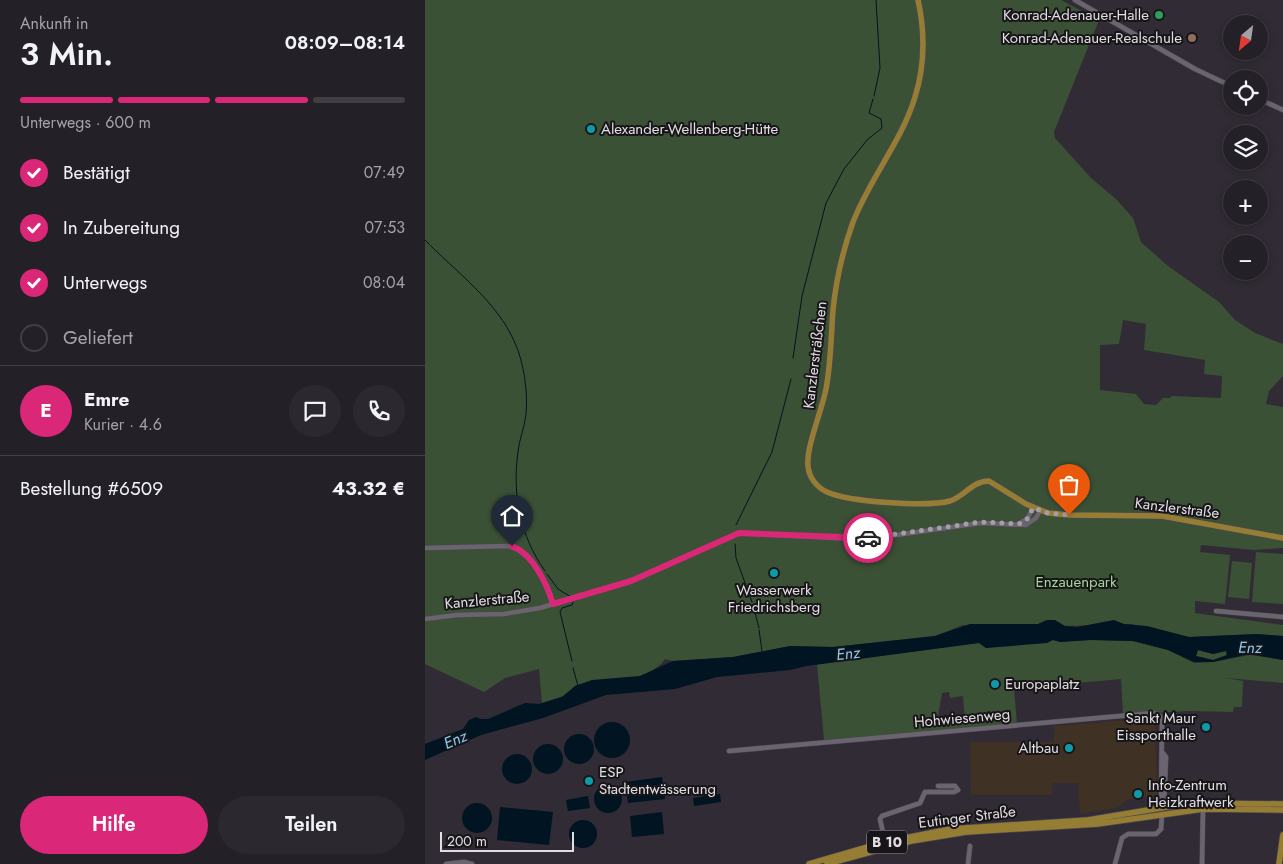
<!DOCTYPE html>
<html lang="de">
<meta charset="utf-8">
<style>
body{margin:0;font-family:Jost,sans-serif;background:#2c282f;color:#f1f3f6;height:100vh;display:flex;flex-direction:column;font-size:19px;white-space:nowrap}
*{box-sizing:border-box;margin:0}
p{font-size:16px;color:#a3a3a7}
.icon{flex:none;width:28px;height:28px;fill:none;stroke:currentColor;stroke-width:2;stroke-linecap:round;stroke-linejoin:round}
.map{position:relative;flex:1;overflow:hidden}
.panel{display:flex;flex-direction:column;background:#242027;width:425px}
.panel>*{flex:none}
.needle{width:32px;rotate:209deg}
.tools{position:absolute;left:798px;top:15px;display:grid;gap:10px}
.tools a{display:grid;place-items:center;width:45px;height:45px;border-radius:50%;background:#242027;box-shadow:0 2px 8px #0003,0 0 0 1px #413e44;font-size:25px}
.scale{position:absolute;left:15px;bottom:12px;width:134px;box-sizing:border-box;padding-left:5px;border:2px solid #e1dee3;border-top:0;font-size:14px;line-height:18px;white-space:nowrap;color:#e1dee3;-webkit-text-stroke:4px #171518;paint-order:stroke}
.pin{position:absolute;display:grid;place-items:center;width:42px;height:42px;color:#fff;margin:-51px -21px;border-radius:50% 50% 50% 0;rotate:-45deg;box-shadow:0 0 5px #0007}
.pin .icon{rotate:45deg}
.courier{position:absolute;display:grid;place-items:center;width:50px;height:50px;margin:-25px;border:4px solid #db2777;border-radius:50%;background:#fff;color:#222;box-shadow:0 1px 6px #0007}
.summary em{font-style:normal;font-weight:600}
.summary div{display:flex;flex-direction:column-reverse}
.summary{display:flex;align-items:center;justify-content:space-between;height:85px;padding:0 20px}
h1{font-size:32px;font-weight:600;line-height:38px}
.bar{display:grid;grid-template-columns:repeat(4,1fr);gap:8px 5px;align-content:center;height:60px;padding:0 20px}
.bar i{height:6px;border-radius:4px;background:#413e44}
.bar .current{background:#db2777}
.bar p{grid-column:span 4}
.line{display:flex;align-items:center;gap:12px;padding:0 20px;border-top:1px solid #413e44}
.line div{flex:1}
.round{display:grid;place-items:center;flex:none;width:52px;height:52px;border-radius:26px;background:#2c282f}
ol{padding:0 20px;list-style:none}
li{display:flex;align-items:center;gap:15px;height:55px}
li p{margin-inline-start:auto}
li .icon{padding:5px;border-radius:50%;background:#db2777;color:#fff;stroke-width:4}
li:last-child{color:#a3a3a7}
li i{width:28px;height:28px;border:2px solid #413e44;border-radius:50%}
.action{display:flex;gap:10px;margin-top:auto;padding:10px 20px}
.action a{flex:1;height:58px;border-radius:30px;background:#db2777;color:#fff;font-size:20px;font-weight:600;line-height:58px;text-align:center}
.action a+a{background:#2c282f;color:#f1f3f6}
main{display:flex;flex:1;min-height:0}
.map>svg:first-child{display:block}
.industrial{fill:#3f3224}
.green{fill:#3b5136;fill-rule:evenodd}
.water{fill:#001421;fill-rule:evenodd}
.lines{fill:none;stroke-linecap:round;stroke-linejoin:round}
.stream{stroke:#001421;stroke-width:1}
.minor-casing{stroke:#4c484f;stroke-width:5.5}
.major-casing{stroke:#4c484f;stroke-width:7}
.minor{stroke:#6a646e;stroke-width:4.5}
.major{stroke:#967d34;stroke-width:5.5}
.done{stroke:#a39fa6;stroke-width:5;stroke-dasharray:0 9}
.route{stroke:#db2777;stroke-width:6}
.leisure-dot{fill:#2e9e5b;stroke:#171518;stroke-width:2}
.education-dot{fill:#8d6e63;stroke:#171518;stroke-width:2}
.culture-dot{fill:#0f9aa8;stroke:#171518;stroke-width:2}
.labels{text-anchor:middle;stroke-width:4;stroke-linejoin:round;paint-order:stroke}
.shield{fill:#171518;stroke:#a4a2a6;stroke-width:1}
.shield-label{font-size:14px;font-weight:bold;fill:#e1dee3}
.poi-label{font-size:15px;fill:#e1dee3;stroke:#171518;text-anchor:end}
.street-label{font-size:15px;fill:#e1dee3;stroke:#171518}
.park-label{font-size:15px;fill:#a5d69b;stroke:#171518}
.water-label{font-size:16px;font-style:italic;fill:#83ccf8;stroke:#171518}
</style>
<main>
<section class="panel">
<div class="summary"><div><h1>3 Min.</h1><p>Ankunft in</p></div><em>08:09–08:14</em></div>
<div class="bar"><i class="current"></i><i class="current"></i><i class="current"></i><i></i><p>Unterwegs · 600 m</p></div>
<ol>
<li><svg class="icon" aria-label="check" viewBox="0 0 24 24"><path d="M5 12l5 5 9-10"/></svg>Bestätigt<p>07:49</p></li>
<li><svg class="icon" aria-label="check" viewBox="0 0 24 24"><path d="M5 12l5 5 9-10"/></svg>In Zubereitung<p>07:53</p></li>
<li><svg class="icon" aria-label="check" viewBox="0 0 24 24"><path d="M5 12l5 5 9-10"/></svg>Unterwegs<p>08:04</p></li>
<li><i></i>Geliefert</li>
</ol>
<div class="line" style="height:90px"><b class="round" style="background:#db2777;color:#fff">E</b><div><b>Emre</b><p>Kurier · 4.6</p></div><a class="round"><svg class="icon" aria-label="chat" viewBox="0 0 24 24"><path d="M4 5h16v11H9l-5 4z"/></svg></a><a class="round"><svg class="icon" aria-label="phone" viewBox="0 0 24 24"><path d="M5 4h4l2 5-3 2q2 4 5 5l2-3 5 2v4C11 20 4 13 5 4z"/></svg></a></div>
<div class="line" style="height:65px"><div>Bestellung #6509</div><b>43.32 €</b></div>
<div class="action"><a>Hilfe</a><a>Teilen</a></div>
</section>
<div class="map">
<svg width="858" height="864" viewBox="0 0 858 864">
<rect width="100%" height="100%" fill="#302b34"/>
<!-- industrial -->
<path class="industrial" d="M730,718L732,796L704,799L691,808L655,814L653,783H627V795H546L545,742H629V726Z"/>
<!-- green -->
<path class="green" d="M0,0H636L674,20L629,132L630,138L666,178L691,199L708,218L716,242L743,266L794,302L810,320L830,333L858,344V376L844,391L841,404L858,407V548L829,550L776,545L775,552L805,555L800,604L770,601V613L858,625V636L832,634L764,637L706,624L640,626L622,620L613,624L538,625L510,636L408,647L365,646L308,657L248,661L240,659C223,683 182,681 155,684L150,686L141,695L117,703L114,669L80,678L59,692L0,664ZM698,320L721,324L719,350L780,360L779,374L797,376L796,398L747,396L745,398H738L731,405L719,404L711,394L675,390V345L694,344Z
M831,552L858,554V604L827,602Z
M807,561L827,563L824,599L803,597Z
M628,640L635,642L665,640L708,641L743,650L769,663L788,662L825,655L858,660V683L801,678L818,681L817,707H809L808,712L764,711L698,715L696,679L589,689L592,724L399,740L392,664L554,643L561,648ZM524,692L525,698L538,696L540,722H512L517,693Z
M773,650L788,654L801,651L802,655L788,660L771,656Z"/>
<!-- water -->
<path class="water" d="M622,620H630L640,626L652,627L689,620L699,624L722,626L764,637L832,634L858,636V660L824,654L788,662H769L743,650L708,641L665,640L635,642L628,640L622,643L561,648L554,643L382,666L365,670L292,677L250,689L181,695L118,718L56,735L0,760V744L38,729L44,720L51,717L56,719H63L100,703L114,704L137,697L150,686L167,680L215,676L248,661L308,657L365,646L408,647L510,636L545,624H613ZM773,650L788,654L801,651L802,655L788,660L771,656Z
M169 740a18 18 0 1 1 36 0a18 18 0 1 1-36 0Z
M139 749a15 15 0 1 1 30 0a15 15 0 1 1-30 0Z
M108 759a15 15 0 1 1 30 0a15 15 0 1 1-30 0Z
M77 769a15 15 0 1 1 30 0a15 15 0 1 1-30 0Z
M237,777L240,799L203,803L200,782Z
M169 799a14 14 0 1 1 28 0a14 14 0 1 1-28 0Z
M295,794L296,802L269,806L268,798Z
M163,796L165,808L143,811L141,800Z
M37 818a15 15 0 1 1 30 0a15 15 0 1 1-30 0Z
M75,807L128,812L124,845L72,840Z
M237,812L239,834L207,837L205,816Z
M144 834a14 14 0 1 1 28 0a14 14 0 1 1-28 0Z"/>
<g class="lines">
<!-- stream -->
<path class="stream" d="M449,96L455,68L451,0
M0,240C31,272 72,301 90,343C99,363 103,392 101,414C100,427 94,439 93,452C87,494 95,536 120,571
M368,358L377,296L401,203L419,169L442,140L457,128L456,119L444,113L448,99
M311,525L347,452L366,379
M310,544L311,558L327,602
M122,574L133,589L146,597
M328,605L334,628
M334,630L337,651
M147,661L135,612L137,608L147,605L148,602
M148,668L153,686"/>
<defs>
<path id="minor" d="M650,0L770,69L806,86
M834,99L858,110
M593,524L602,519L608,508
M0,548L82,546C106,549 122,583 128,604
M791,611L858,617
M0,619L32,615L79,614L115,608L206,581L314,533L429,539L450,538L556,523L601,525L611,518L615,511
M304,751L729,713L735,716L737,721L736,807
M737,752L741,757L739,806
M460,842L455,819L457,816L495,803L500,792H529L533,790L530,786H513
M21,864L39,862L47,864
M543,864L545,846
M690,864L697,838L703,834H731L736,829L737,814
M777,864L778,809"/>
<path id="major" d="M493,0C500,32 500,65 490,97C477,141 445,178 428,222C418,250 411,280 408,310C406,336 406,363 401,389C397,410 381,447 383,466C384,477 391,487 402,492C423,502 502,507 525,501C540,496 547,481 564,481L601,504L623,513L644,515L737,516L858,538
M384,864L460,842L526,829L663,820L766,803L858,804
M402,864L486,841L541,832L672,824L778,809L858,810
M854,864L858,835"/>
</defs>
<!-- minor casing -->
<use href="#minor" class="minor-casing"/>
<!-- major casing -->
<use href="#major" class="major-casing"/>
<!-- minor -->
<use href="#minor" class="minor"/>
<!-- major -->
<use href="#major" class="major"/>
</g>
<g class="lines">
<!-- done -->
<path class="done" d="M443,538L556,522L594,524L602,519L608,508L623,513L644,515"/>
<!-- route -->
<path class="route" d="M87,546C108,554 122,584 128,604L206,581L314,533L443,538"/>
</g>
<!-- markers -->
<circle class="leisure-dot" cx="734" cy="15" r="5"/>
<circle class="education-dot" cx="767" cy="38" r="5"/>
<g class="culture-dot">
<circle cx="166" cy="129" r="5"/>
<circle cx="349" cy="573" r="5"/>
<circle cx="570" cy="684" r="5"/>
<circle cx="781" cy="727" r="5"/>
<circle cx="644" cy="748" r="5"/>
<circle cx="164" cy="781" r="5"/>
<circle cx="713" cy="794" r="5"/>
</g>
<g class="labels">
<!-- shield labels -->
<rect class="shield" x="442" y="830.5" width="40" height="23" rx="4"/>
<g class="shield-label">
<text x="462" y="847">B 10</text>
</g>
<!-- poi labels -->
<g class="poi-label">
<text x="724" y="20">Konrad-Adenauer-Halle</text>
<text x="757" y="43">Konrad-Adenauer-Realschule</text>
<text x="176" y="134" text-anchor="start">Alexander-Wellenberg-Hütte</text>
<text x="349" y="595" text-anchor="middle">Wasserwerk<tspan x="349" dy="17">Friedrichsberg</tspan></text>
<text x="580" y="689" text-anchor="start">Europaplatz</text>
<text x="771" y="723">Sankt Maur<tspan x="771" dy="17">Eissporthalle</tspan></text>
<text x="634" y="753">Altbau</text>
<text x="174" y="777" text-anchor="start">ESP<tspan x="174" dy="17">Stadtentwässerung</tspan></text>
<text x="723" y="790" text-anchor="start">Info-Zentrum<tspan x="723" dy="17">Heizkraftwerk</tspan></text>
</g>
<!-- street labels -->
<g class="street-label">
<text transform="translate(390 355) rotate(-83)" y="5">Kanzlersträßchen</text>
<text transform="translate(752 508) rotate(7)" y="5">Kanzlerstraße</text>
<text transform="translate(62 600) rotate(-5)" y="5">Kanzlerstraße</text>
<text transform="translate(537 718) rotate(-5)" y="5">Hohwiesenweg</text>
<text transform="translate(542 817) rotate(-7)" y="5">Eutinger Straße</text>
</g>
<!-- park labels -->
<g class="park-label">
<text x="651" y="587">Enzauenpark</text>
</g>
<!-- water labels -->
<g class="water-label">
<text transform="translate(825 647) rotate(1)" y="6">Enz</text>
<text transform="translate(423 653) rotate(-6)" y="6">Enz</text>
<text transform="translate(30 739) rotate(-23)" y="6">Enz</text>
</g>
</g>
</svg>
<div class="tools">
<a><svg class="needle" viewBox="-14 -14 28 28"><path d="M0-13l5 13h-10z" fill="#e53935"/><path d="M0 13l5-13h-10z" fill="#a3a3a7"/></svg></a>
<a><svg class="icon" aria-label="locate" viewBox="0 0 24 24"><circle cx="12" cy="12" r="6"/><path d="M12 2v4M12 18v4M2 12h4M18 12h4"/></svg></a>
<a><svg class="icon" aria-label="layers" viewBox="0 0 24 24"><path d="M12 4l9 5-9 5-9-5zM3 14l9 5 9-5"/></svg></a>
<a>+</a>
<a>−</a>
</div>
<div class="scale">200 m</div>
<div class="pin" style="left:644px;top:515px;background:#ea580c"><svg class="icon" aria-label="bag" viewBox="0 0 24 24"><path d="M5 8h14l-1 12H6zM9 8a3 3 0 0 1 6 0"/></svg></div>
<div class="pin" style="left:87px;top:546px;background:#1f2937"><svg class="icon" aria-label="home" viewBox="0 0 24 24"><path d="M3 11l9-7 9 7M6 9v11h12V9"/></svg></div>
<div class="courier" style="left:443px;top:538px"><svg class="icon" aria-label="car" viewBox="0 0 24 24"><path d="M5 17H2v-5l4-1 3-4h7l3 4 3 1v5h-3M9 17h6M6 11h13"/><circle cx="7" cy="17" r="2"/><circle cx="17" cy="17" r="2"/></svg></div>
</div>
</main>
